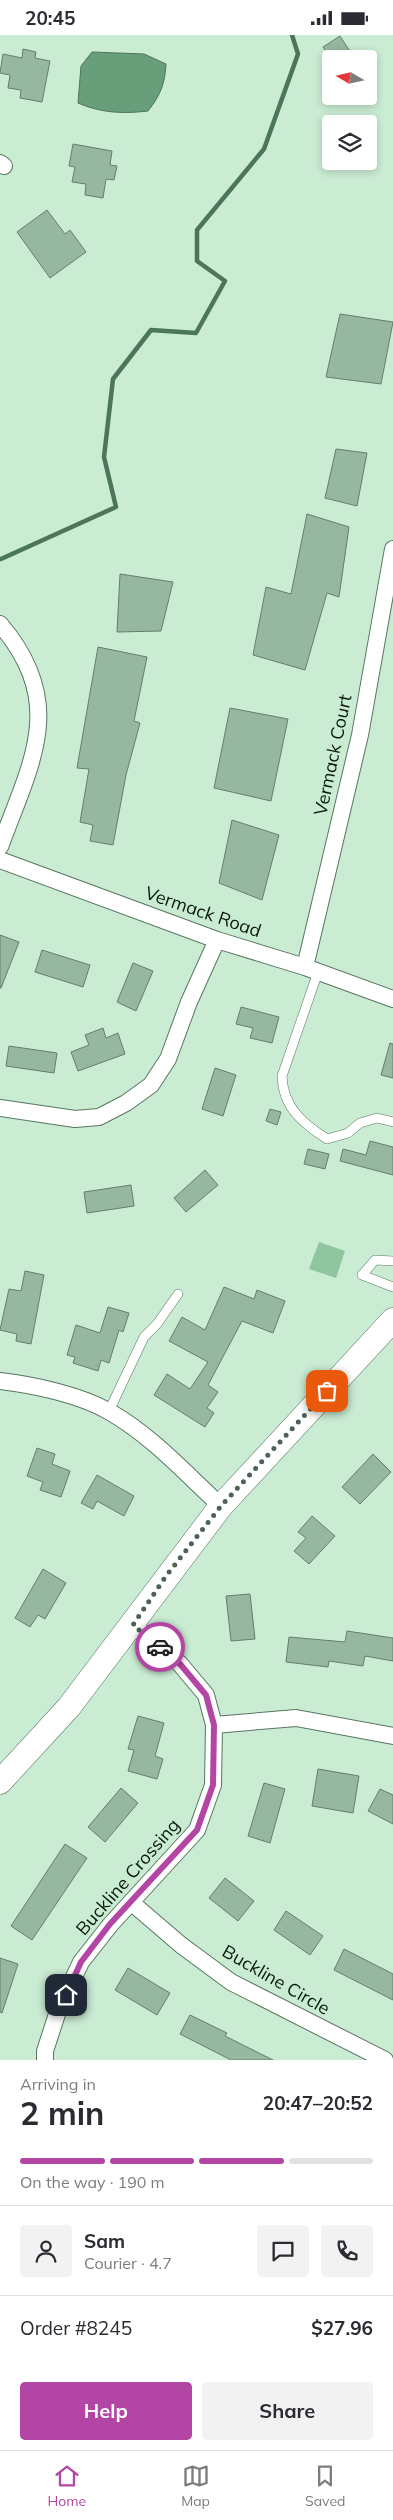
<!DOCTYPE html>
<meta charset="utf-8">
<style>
body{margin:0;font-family:Mulish,sans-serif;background:#f2f2f3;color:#2b2b33;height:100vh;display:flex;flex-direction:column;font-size:19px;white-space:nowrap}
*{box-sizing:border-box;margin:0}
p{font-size:16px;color:#7c7c81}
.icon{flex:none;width:28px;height:28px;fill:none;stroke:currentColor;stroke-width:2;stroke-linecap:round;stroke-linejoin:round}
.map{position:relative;height:2025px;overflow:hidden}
.side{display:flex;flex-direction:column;background:#fff;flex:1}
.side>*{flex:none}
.needle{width:32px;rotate:279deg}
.tools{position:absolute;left:322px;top:15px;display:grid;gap:10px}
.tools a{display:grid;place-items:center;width:55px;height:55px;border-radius:5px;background:#fff;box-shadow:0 2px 8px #0003;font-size:25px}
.pin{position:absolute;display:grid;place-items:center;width:42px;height:42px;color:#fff;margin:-21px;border-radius:10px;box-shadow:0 2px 8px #0006}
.courier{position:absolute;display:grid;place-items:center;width:50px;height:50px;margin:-25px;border:4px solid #b346a4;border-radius:50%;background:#fff;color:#222;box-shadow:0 1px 6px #0007}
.overview em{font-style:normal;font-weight:700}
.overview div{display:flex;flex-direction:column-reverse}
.overview{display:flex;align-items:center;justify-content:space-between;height:85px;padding:0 20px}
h1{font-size:32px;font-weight:700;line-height:38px}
.bar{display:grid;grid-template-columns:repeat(4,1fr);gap:8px 5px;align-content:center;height:60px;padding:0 20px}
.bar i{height:6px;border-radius:4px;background:#e1e1e2}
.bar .current{background:#b346a4}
.bar p{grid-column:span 4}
.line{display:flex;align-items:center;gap:12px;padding:0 20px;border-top:1px solid #e1e1e2}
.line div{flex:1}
.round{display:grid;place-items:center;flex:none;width:52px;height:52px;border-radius:5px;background:#f2f2f3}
.cta{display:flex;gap:10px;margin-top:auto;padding:10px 20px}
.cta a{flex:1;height:58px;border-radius:5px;background:#b346a4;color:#fff;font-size:20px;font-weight:700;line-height:58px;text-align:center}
.cta a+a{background:#f2f2f3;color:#2b2b33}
.status{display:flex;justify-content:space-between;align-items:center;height:35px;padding:0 25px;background:#fff;direction:ltr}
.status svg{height:14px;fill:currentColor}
.tabs{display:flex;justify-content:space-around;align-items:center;height:70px;border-top:1px solid #e1e1e2;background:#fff;font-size:14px;color:#7c7c81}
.tabs a{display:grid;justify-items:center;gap:2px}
.tabs .current{color:#b346a4}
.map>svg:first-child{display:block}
.green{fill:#8fc59f}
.water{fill:#689e79;stroke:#4c7659}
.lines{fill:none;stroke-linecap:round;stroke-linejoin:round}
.stream{stroke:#4c7659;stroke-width:4.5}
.building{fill:#97b8a0;stroke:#61806a}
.lane-casing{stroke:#587660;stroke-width:10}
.street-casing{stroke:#587660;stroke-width:18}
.secondary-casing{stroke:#587660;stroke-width:25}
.lane{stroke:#fff;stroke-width:9}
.street{stroke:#fff;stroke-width:16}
.secondary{stroke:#fff;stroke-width:24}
.done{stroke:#4d6253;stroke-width:5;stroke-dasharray:0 9}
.route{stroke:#b346a4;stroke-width:6}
.labels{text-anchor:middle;stroke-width:4;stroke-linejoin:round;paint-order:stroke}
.street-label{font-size:18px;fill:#0a170e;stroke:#caecd3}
</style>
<div class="status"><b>20:45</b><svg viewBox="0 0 49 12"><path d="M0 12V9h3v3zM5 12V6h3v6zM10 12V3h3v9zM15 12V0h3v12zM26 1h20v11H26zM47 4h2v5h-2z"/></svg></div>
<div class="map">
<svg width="393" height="2025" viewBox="0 0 393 2025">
<rect width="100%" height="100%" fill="#caecd3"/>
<!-- green -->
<path class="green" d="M319,1207L345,1216L336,1243L309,1234Z"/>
<!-- water -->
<path class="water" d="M92,17L144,19L166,29C165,49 160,61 148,76C123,79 101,78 78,68L81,31Z"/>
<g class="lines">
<!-- stream -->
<path class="stream" d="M1,524L116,472L104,422L113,344L151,295L196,298L225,246L197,226V195L264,114L298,19L292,0"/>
</g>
<!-- building -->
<path class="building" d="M340,1L355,24H331L323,12Z
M23,14L36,17L35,23L50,26L42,67L20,63L21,55L8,53L10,40L0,38L3,19L22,23Z
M73,109L112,116L110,130L117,131L114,145L106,144L103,163L85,160L86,149L72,147L75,132L69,131Z
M47,175L65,199L70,195L86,217L50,243L17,197Z
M340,279L393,287L381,349L326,342Z
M336,414L367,418L357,471L325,463Z
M307,479L349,492L339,562L327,558L305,635L253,620L266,552L291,559Z
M120,539L173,547L161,596L117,597Z
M98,612L147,622L134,686L140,688L126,740L113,810L90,806L93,790L80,787L89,734L77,733Z
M230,673L288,684L271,766L214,753Z
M232,785L279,800L262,865L219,848Z
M0,900L19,907L1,953H0Z
M42,915L90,930L83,952L35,937Z
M133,928L153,936L136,976L117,967Z
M241,972L279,982L272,1008L250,1003L253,993L236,989Z
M103,993L106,1003L118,998L125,1019L78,1036L71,1017L89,1010L85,1000Z
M390,1008L393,1009V1043L381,1040Z
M9,1011L57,1018L54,1038L6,1031Z
M215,1033L236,1040L223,1081L202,1074Z
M270,1074L281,1077L277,1090L266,1086Z
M370,1106L393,1112V1140L340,1126L343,1114L366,1120Z
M308,1114L329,1119L325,1134L304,1129Z
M205,1135L218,1150L186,1177L174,1163Z
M131,1150L134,1171L87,1178L84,1157Z
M25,1236L44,1240L31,1309L16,1306L17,1299L0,1295L9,1254L21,1256Z
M224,1252L254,1264L257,1255L285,1266L273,1298L242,1286L208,1350L218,1357L207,1373L214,1378L205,1392L154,1360L167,1339L190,1354L208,1327L169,1306L182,1282L205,1295Z
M108,1272L129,1278L123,1297L119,1295L109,1328L101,1325L98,1336L73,1328L75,1322L67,1320L76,1290L100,1298Z
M37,1413L55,1419L52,1429L70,1436L61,1462L40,1455L43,1447L27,1441Z
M373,1419L391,1437L360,1469L342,1452Z
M97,1440L134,1461L124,1481L97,1466L93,1474L81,1468Z
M312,1481L335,1501L309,1529L294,1516L306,1503L298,1497Z
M43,1534L66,1548L45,1584L38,1580L30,1592L15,1583Z
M250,1559L255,1604L231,1606L226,1561Z
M347,1596L393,1603V1626L365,1621L363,1631L329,1626L328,1632L286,1627L289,1602L345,1607Z
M138,1681L164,1688L155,1721L163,1724L157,1744L128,1736L134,1715L128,1714Z
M318,1734L359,1741L353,1778L312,1771Z
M264,1748L285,1754L270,1808L248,1801Z
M121,1753L138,1768L105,1807L88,1792Z
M380,1754L393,1760V1789L368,1776Z
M65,1809L87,1823L32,1905L11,1891Z
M225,1843L254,1866L238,1886L209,1863Z
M286,1876L323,1901L310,1920L274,1895Z
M344,1914L393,1939V1965L334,1935Z
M0,1923L18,1929L2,1978L0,1977Z
M128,1933L170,1958L157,1980L115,1955Z
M190,1980L227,1998L225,2001L273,2025H231L180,1999Z"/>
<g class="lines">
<defs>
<path id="lane" d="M318,937L282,1041C283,1072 302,1088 327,1104L348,1098L360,1088L377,1083L393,1087
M393,1226L375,1225L362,1240L393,1252
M109,1376L144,1302L157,1289L178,1259"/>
<path id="street" d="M0,128L4,131
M0,589C68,669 31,727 0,812
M0,825L217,905L305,932L393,964
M305,932L360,700L393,514
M0,1073L75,1084L99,1082L126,1068L151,1050L168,1024L189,967L217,905
M0,1346C34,1350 81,1360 110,1377C152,1401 186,1439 221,1471
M214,1690L296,1683L393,1701
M132,1868L181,1910L231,1947L385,2025
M45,2025V2016L58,1976L81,1927L111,1889L197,1795L213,1750L214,1690L206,1660L180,1629L133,1590"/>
<path id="secondary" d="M0,1747L69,1672L221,1471L393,1285"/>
</defs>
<!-- lane casing -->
<use href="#lane" class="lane-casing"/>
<!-- street casing -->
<use href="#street" class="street-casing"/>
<!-- secondary casing -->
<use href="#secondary" class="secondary-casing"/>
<!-- lane -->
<use href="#lane" class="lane"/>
<!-- street -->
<use href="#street" class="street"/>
<!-- secondary -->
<use href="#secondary" class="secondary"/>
</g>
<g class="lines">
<!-- done -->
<path class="done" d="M160,1612L133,1590L166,1541L221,1471L327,1356"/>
<!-- route -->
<path class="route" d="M66,1960L81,1927L110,1889L197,1795L213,1750L214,1690L206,1660L180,1629L160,1612"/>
</g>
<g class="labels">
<!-- street labels -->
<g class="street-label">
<text transform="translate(333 720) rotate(-78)" y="6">Vermack Court</text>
<text transform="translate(203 877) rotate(19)" y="6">Vermack Road</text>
<text transform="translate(128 1842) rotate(-49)" y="6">Buckline Crossing</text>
<text transform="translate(276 1945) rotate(30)" y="6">Buckline Circle</text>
</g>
</g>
</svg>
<div class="tools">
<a><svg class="needle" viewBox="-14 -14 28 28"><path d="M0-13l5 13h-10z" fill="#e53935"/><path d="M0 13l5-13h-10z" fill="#7c7c81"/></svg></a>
<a><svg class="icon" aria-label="layers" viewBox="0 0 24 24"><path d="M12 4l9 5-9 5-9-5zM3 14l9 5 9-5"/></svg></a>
</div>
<div class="pin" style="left:327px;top:1356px;background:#ea580c"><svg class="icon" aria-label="bag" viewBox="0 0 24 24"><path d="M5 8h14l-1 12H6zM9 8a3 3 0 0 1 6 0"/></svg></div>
<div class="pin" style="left:66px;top:1960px;background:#1f2937"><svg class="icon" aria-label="home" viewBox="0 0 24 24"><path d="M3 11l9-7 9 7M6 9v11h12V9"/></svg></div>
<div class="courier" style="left:160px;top:1612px"><svg class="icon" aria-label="car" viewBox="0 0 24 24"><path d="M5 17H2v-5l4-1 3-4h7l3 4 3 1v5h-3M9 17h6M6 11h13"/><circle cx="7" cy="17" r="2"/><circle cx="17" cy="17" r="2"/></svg></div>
</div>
<section class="side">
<div class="overview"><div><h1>2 min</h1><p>Arriving in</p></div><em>20:47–20:52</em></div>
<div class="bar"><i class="current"></i><i class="current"></i><i class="current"></i><i></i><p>On the way · 190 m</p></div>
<div class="line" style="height:90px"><a class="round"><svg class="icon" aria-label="person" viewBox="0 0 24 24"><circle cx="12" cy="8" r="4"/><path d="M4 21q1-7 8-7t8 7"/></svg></a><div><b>Sam</b><p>Courier · 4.7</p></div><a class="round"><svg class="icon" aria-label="chat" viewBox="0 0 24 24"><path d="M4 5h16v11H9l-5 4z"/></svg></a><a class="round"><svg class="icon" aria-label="phone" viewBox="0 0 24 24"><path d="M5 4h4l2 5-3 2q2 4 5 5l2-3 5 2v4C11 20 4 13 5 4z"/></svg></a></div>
<div class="line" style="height:65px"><div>Order #8245</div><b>$27.96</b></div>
<div class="cta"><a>Help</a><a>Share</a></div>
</section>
<nav class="tabs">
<a class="current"><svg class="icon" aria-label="home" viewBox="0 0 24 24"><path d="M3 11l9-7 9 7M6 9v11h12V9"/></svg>Home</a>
<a><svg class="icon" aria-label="map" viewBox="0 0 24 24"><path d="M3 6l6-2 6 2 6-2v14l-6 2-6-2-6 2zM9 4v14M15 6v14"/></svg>Map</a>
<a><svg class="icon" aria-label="saved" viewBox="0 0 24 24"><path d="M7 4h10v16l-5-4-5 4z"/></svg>Saved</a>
</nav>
